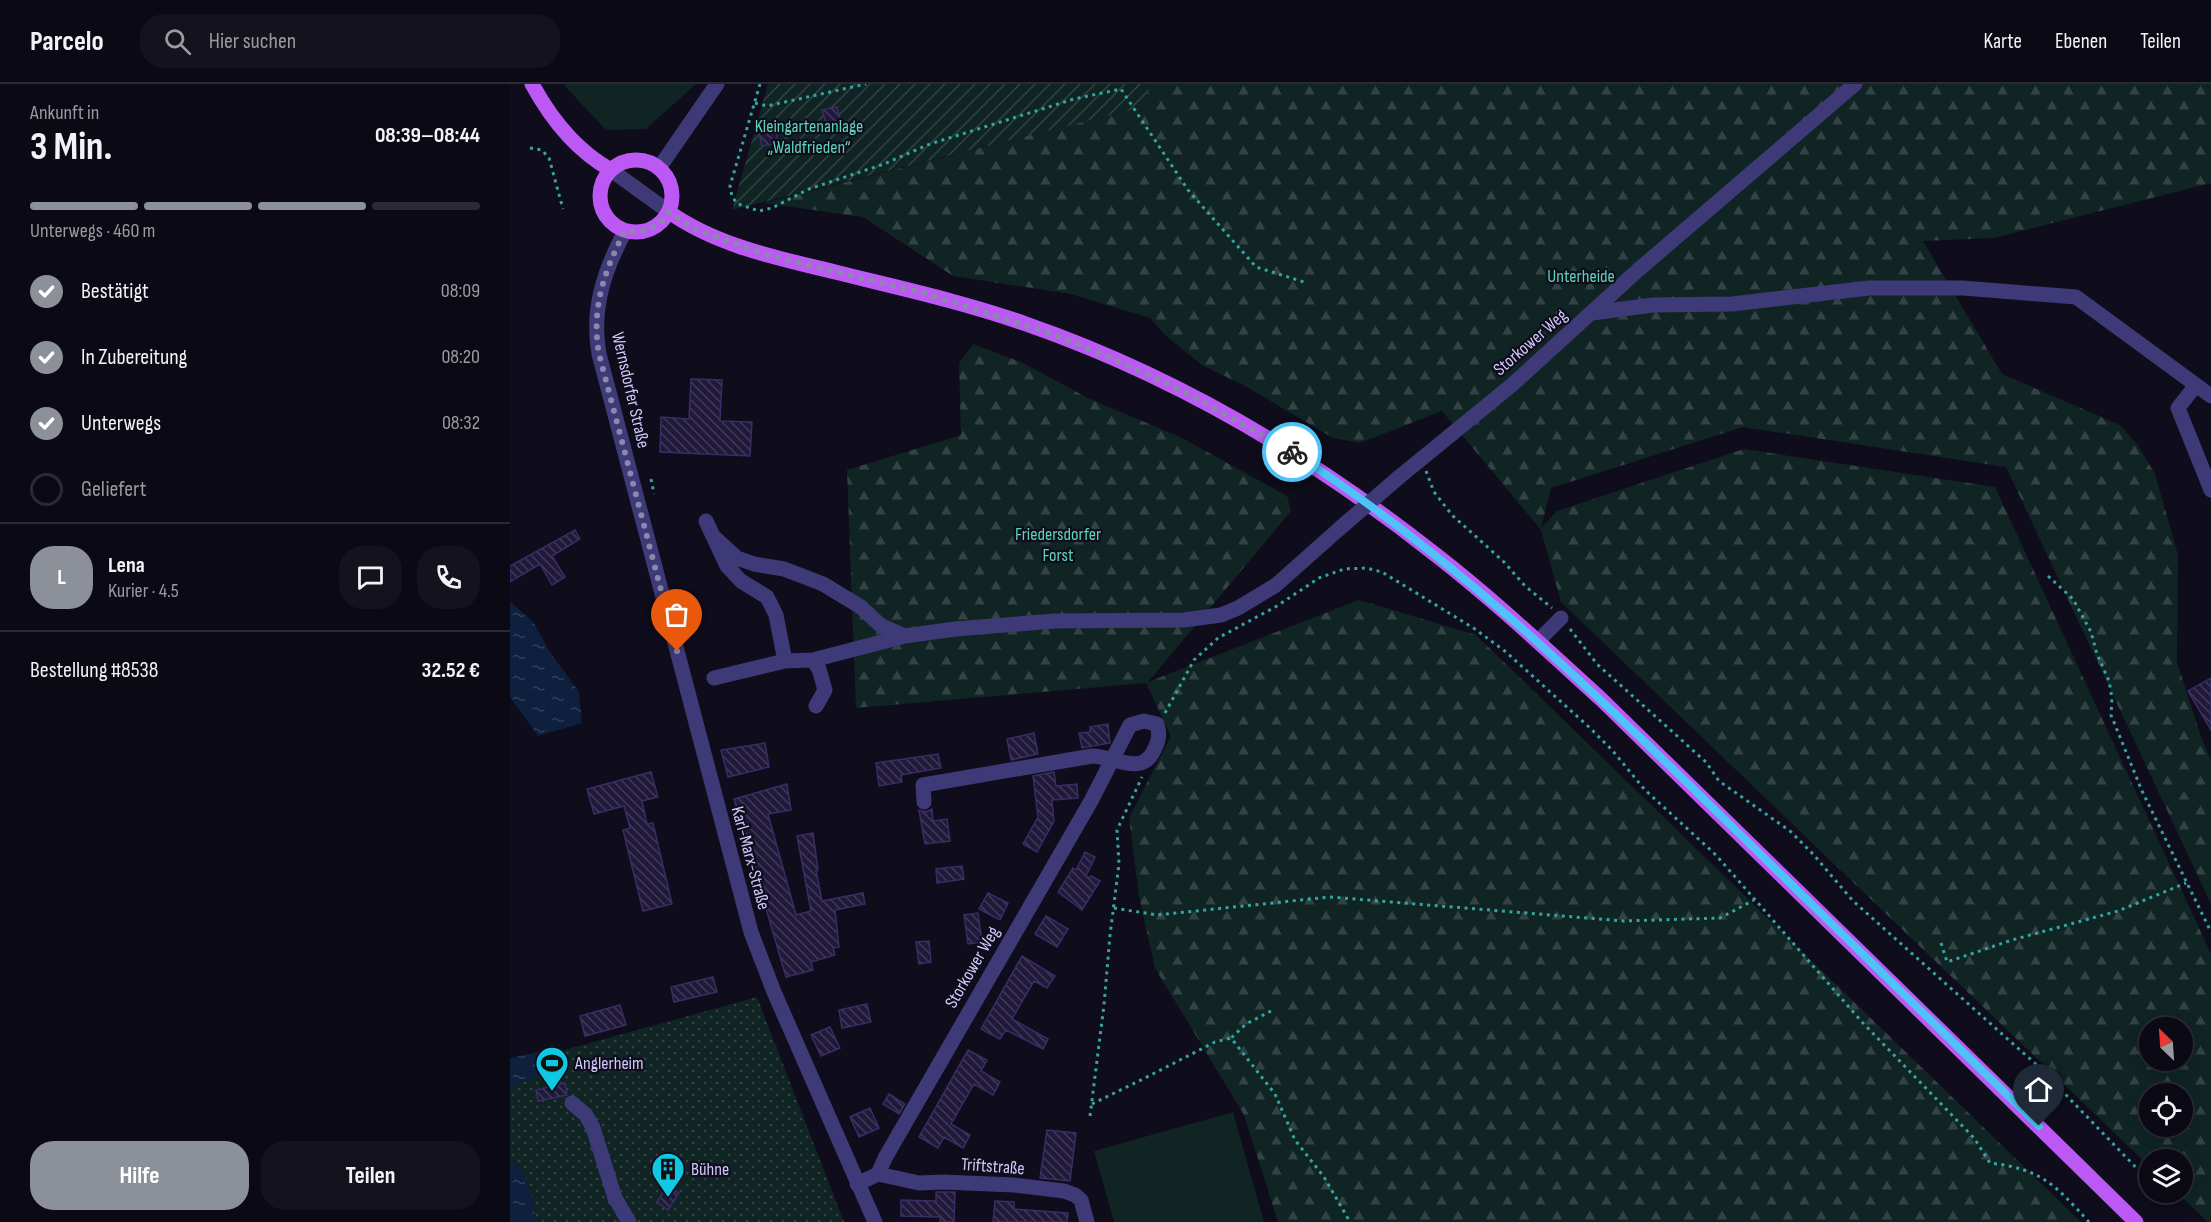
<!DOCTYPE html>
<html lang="de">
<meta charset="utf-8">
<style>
body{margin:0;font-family:"Sofia Sans Condensed",sans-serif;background:#14121d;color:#f1f3f6;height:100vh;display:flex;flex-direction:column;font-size:22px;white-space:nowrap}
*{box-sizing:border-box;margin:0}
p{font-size:20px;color:#9a9aa0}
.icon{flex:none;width:33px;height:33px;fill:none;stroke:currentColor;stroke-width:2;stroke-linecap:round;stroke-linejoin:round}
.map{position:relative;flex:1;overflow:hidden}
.sheet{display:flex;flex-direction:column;background:#0b0914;width:510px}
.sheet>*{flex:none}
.needle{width:39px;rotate:335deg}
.tools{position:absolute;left:1629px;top:933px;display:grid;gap:12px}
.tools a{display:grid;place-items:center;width:54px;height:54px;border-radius:50%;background:#0b0914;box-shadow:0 3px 15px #0003,0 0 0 2px #2b2a34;font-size:30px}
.pin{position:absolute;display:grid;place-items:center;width:51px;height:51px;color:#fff;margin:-62px -26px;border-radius:50% 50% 50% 0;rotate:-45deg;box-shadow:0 0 6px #0007}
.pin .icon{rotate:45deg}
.courier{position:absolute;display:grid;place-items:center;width:60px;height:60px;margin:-30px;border:4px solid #4fc3f7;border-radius:50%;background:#fff;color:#222;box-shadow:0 2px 8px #0007}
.head em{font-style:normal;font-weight:700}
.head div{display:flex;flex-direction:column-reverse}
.head{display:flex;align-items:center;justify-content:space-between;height:102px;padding:0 30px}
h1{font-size:39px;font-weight:700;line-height:45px}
.bar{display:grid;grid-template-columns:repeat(4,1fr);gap:9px 6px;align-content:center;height:72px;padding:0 30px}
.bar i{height:8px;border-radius:4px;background:#2b2a34}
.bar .on{background:#8c9099}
.bar p{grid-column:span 4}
.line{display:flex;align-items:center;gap:15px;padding:0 30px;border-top:2px solid #2b2a34}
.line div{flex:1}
.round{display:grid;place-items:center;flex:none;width:63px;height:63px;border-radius:24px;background:#14121d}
ol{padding:0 30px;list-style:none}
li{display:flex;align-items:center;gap:18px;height:66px}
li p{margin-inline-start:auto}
li .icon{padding:6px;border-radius:50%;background:#8c9099;color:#fff;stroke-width:4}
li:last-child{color:#9a9aa0}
li i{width:33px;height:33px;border:3px solid #2b2a34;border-radius:50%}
.button{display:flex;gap:12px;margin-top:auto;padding:12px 30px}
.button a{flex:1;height:69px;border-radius:24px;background:#8c9099;color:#fff;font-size:24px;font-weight:700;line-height:69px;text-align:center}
.button a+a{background:#14121d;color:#f1f3f6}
header{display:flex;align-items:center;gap:36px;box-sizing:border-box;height:84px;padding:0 30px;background:#0b0914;border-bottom:2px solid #2b2a34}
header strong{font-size:28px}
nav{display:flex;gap:33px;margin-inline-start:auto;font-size:21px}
.search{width:420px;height:54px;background:#14121d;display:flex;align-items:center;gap:15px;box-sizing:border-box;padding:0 21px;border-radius:24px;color:#9a9aa0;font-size:22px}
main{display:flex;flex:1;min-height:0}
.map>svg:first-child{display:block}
.grass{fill:#102424}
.forest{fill:url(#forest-firs);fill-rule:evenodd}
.park{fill:url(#park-dots)}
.garden{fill:url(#garden-furrows)}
.water{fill:url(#water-ripples)}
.building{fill:url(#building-back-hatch);stroke:#392d65;stroke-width:1.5}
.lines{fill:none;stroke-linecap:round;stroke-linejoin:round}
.path{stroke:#34a5a0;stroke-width:3;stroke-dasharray:3 4.5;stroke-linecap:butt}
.minor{stroke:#3d3a77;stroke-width:15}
.major{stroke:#bc58f4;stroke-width:15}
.minor-bridge{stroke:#3d3a77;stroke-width:15}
.done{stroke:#8c87ad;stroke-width:6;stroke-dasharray:0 10.8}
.route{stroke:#4fc3f7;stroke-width:8}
.labels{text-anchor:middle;stroke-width:4.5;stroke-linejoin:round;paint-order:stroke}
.park-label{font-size:18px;fill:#5cd5b9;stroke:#0f0c1b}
.street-label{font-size:18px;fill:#d0c9fb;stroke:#0f0c1b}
.poi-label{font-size:18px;fill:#d0c9fb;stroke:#0f0c1b;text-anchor:start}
</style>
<header>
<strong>Parcelo</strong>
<div class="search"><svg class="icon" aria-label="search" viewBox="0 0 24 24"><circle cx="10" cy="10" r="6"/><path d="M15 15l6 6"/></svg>Hier suchen</div>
<nav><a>Karte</a><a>Ebenen</a><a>Teilen</a></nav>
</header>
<main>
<section class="sheet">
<div class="head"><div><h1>3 Min.</h1><p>Ankunft in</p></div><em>08:39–08:44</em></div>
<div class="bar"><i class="on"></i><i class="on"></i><i class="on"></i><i></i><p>Unterwegs · 460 m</p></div>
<ol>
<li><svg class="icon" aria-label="check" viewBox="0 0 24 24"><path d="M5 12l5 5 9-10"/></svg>Bestätigt<p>08:09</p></li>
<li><svg class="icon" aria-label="check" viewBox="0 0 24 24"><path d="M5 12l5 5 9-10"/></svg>In Zubereitung<p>08:20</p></li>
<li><svg class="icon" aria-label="check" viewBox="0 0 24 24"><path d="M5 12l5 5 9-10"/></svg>Unterwegs<p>08:32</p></li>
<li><i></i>Geliefert</li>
</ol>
<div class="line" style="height:108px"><b class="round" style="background:#8c9099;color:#fff">L</b><div><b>Lena</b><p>Kurier · 4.5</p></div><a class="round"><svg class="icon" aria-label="chat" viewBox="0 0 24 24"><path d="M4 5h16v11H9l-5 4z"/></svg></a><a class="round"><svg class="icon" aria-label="phone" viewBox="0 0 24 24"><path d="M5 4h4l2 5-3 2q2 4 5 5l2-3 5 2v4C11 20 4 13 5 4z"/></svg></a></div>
<div class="line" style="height:78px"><div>Bestellung #8538</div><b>32.52 €</b></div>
<div class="button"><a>Hilfe</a><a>Teilen</a></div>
</section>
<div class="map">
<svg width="1701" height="1138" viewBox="0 0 1701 1138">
<defs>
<pattern id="forest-firs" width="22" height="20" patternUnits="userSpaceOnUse" patternTransform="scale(1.5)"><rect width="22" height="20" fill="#102424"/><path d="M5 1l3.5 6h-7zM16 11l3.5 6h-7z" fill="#324245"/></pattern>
<pattern id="park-dots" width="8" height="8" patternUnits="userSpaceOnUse" patternTransform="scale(1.5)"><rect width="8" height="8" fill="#102424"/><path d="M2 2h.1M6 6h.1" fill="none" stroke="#324245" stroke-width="1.8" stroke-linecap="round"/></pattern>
<pattern id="garden-furrows" width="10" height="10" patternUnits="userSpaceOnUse" patternTransform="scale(1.5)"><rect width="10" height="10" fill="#102424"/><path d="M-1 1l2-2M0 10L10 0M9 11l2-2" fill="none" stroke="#324245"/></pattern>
<pattern id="water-ripples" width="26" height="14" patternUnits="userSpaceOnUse" patternTransform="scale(1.5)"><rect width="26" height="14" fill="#0e203d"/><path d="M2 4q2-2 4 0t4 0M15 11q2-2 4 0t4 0" fill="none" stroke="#303f5a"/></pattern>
<pattern id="building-back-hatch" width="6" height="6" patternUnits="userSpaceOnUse" patternTransform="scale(1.5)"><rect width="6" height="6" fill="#21193a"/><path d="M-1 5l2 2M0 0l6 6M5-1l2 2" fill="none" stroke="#403957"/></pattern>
</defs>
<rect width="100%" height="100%" fill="#0f0c1b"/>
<!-- grass -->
<path class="grass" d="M53,0H186L136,45L96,46Z
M723,1028L754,1138H604L584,1067Z"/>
<!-- forest -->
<path class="forest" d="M640,0H1701V99L1484,154L1413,157L1492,290L1610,341L1627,360L1645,390L1668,471L1667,578L1692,656L1701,675V820L1496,383L1233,343L1041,404L1031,444L1047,427L1234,365L1485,403L1701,870V1138H1698L1667,1109L1672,1108V1076H1640L1639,1082L1051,518L1031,446L932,327L850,359L823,354L737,303L692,281L655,251L640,234L561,210L443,192L353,133L254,119L635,22ZM1640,944H1672V976H1640ZM1640,1010H1672V1042H1640Z
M463,260L511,278L578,314L672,354L777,412L781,427L638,598L849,516L966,551L1571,1138H768L734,1031L645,884L629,812L619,734L661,652L636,599L346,624L337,386L451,351L449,279Z"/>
<!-- park -->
<path class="park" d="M247,913L334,1138H27C23,1121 18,1084 0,1077V1003L53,982L52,971L44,969Z"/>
<!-- garden -->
<path class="garden" d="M258,0H640L636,22L222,126Z"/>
<!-- water -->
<path class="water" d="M0,517L24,539L39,567L69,608L72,639L28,652L0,613Z
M32,967L52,971L54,982L0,1003V974Z
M0,1077C18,1083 23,1121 27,1138H0Z"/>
<!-- building -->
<path class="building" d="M327,23L331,38L317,42L312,26Z
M266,46L268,59L252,62L249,49Z
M181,295L212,296L210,337L242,338L240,372L150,368L151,333L179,335Z
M65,446L70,455L42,472L55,493L42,501L30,480L0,498V482Z
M1701,594V646L1678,607Z
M598,640L600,659L572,664L569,649L580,648V643Z
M524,649L528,670L501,676L497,655Z
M255,659L259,683L218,693L211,666Z
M428,670L431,684L391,691L392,698L369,702L366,679Z
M141,688L148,713L132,717L137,740L143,739L162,820L133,827L113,746L120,744L114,722L84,730L77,705Z
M544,688L546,702L567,700L568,714L542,716L544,737L527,768L513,760L528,733L523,692Z
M277,700L281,726L258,730L286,831L301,827L287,752L303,749L308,786H306L312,817L353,809L355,820L325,826L329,863L323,864L325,871L301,878L303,886L276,893L224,715Z
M422,725L423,737L437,735L440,757L415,760L409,726L415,728Z
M575,768L585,773L576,792L579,794L581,792L590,797L572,826L548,808L563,784L566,786Z
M452,782L454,795L427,799L426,785Z
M478,809L498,819L490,836L469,825Z
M468,829L472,858L458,860L454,831Z
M536,832L558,845L547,863L525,850Z
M419,857L421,878L409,880L406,858Z
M512,872L545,892L537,904L524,897L502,935L538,955L533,965L496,946L490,955L471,945Z
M203,893L207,908L164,918L161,903Z
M357,920L361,938L332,944L329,926Z
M110,921L116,941L75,952L70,932Z
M320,943L330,964L311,972L301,951Z
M458,966L477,976L471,987L490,998L483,1011L464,1000L441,1040L460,1051L453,1064L434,1053L428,1064L409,1053Z
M55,999L57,1011L28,1017L26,1006Z
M379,1010L395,1020L389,1030L373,1020Z
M360,1024L369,1044L349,1053L340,1033Z
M537,1046L566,1049L560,1097L530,1094Z
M157,1102L169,1109L158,1126L147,1118Z
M426,1108H445L444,1138H430V1133L391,1132V1116L426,1117Z
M485,1117L504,1118V1125L558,1129L557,1138H483Z"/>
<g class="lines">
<!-- path -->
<path class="path" d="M250,0L220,102L222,113L228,120L249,127L262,124L299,105L374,80L420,60L564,15L611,5L678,106L746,183L794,198
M245,19L257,22L356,0
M20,64L32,66L39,74L53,125
M916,387L924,408L942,431L994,478L1015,502L1042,524
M141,395L144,410
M1538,492L1563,515L1581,548L1587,570L1599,597L1602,614L1601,631L1632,707L1701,848
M1060,545L1087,580L1196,678L1209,697L1280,747L1303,770L1343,817L1528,982L1640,1098
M655,629L684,576L708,554L767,522L809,494L834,485L856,484L872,488L965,545L996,568L1080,644L1102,666L1135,706L1206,771L1352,938L1464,1054L1480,1079C1532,1085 1545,1101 1579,1138
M604,824L647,831L820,813L1114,837L1210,834L1244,816
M1431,859L1437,878L1502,856L1608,827L1676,799
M761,927L736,940L721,954L765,1010L785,1056L814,1093L840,1138
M582,1020L635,994L705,958L721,954
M580,1032L594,921L600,851L609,780L607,746L632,693
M1650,1108L1655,1113"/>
<!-- minor -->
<path class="minor" d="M149,84L207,0
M101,86L159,128
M115,147C94,187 81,225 89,270L241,848L264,908L365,1138
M1082,229L1143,221L1222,220L1359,204H1453L1566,213L1701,312
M1686,301L1668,324L1701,406
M888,394L1003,300L1127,187L1345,0
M196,437L217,482L231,497L257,513L266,531L275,577
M203,452L227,474L244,480L274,485L313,500L351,523L370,541L395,552
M1028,557L1051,534
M303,576L309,585L315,606L306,622
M204,594L275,577L303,576L395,552L445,545L545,537L674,536L711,531L728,524L766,501L829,445
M62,1019L76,1031L83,1044L105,1114L119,1138
M368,1090L409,1099L433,1098L504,1101L554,1107L565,1111L571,1116L577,1138
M347,1100L368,1090L375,1074L581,717L620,641L634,637L647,640C650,651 649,657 643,668C631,692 602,672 582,672L413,701L414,718"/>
<!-- major -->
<path class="major" d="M22,0C41,35 65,66 101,86
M90 112a36 36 0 1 1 72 0a36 36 0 1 1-72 0Z
M159,128C207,162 268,174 325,188C389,204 454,218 516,240C666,292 802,373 926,471C984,516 1038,567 1092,616L1626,1138"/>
<!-- minor-bridge -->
<path class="minor-bridge" d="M829,445L888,394"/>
</g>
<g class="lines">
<!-- done -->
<path class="done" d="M167,567L89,270C81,225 94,187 115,147C135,150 148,144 159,128L184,145L258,171L417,210L542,250L608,277L675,308L782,368"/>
<!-- route -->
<path class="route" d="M782,368C938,468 1071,595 1203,724C1311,830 1420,936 1529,1042"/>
</g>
<!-- icons -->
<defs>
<symbol id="stadium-pin" viewBox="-11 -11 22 30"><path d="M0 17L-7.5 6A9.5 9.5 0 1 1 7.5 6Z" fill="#0fc9e2" stroke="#0f0c1b"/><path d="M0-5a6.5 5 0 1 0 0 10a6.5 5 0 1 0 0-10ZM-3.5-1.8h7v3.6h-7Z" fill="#111"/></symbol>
<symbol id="building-pin" viewBox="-11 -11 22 30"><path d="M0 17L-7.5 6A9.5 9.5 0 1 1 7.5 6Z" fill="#0fc9e2" stroke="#0f0c1b"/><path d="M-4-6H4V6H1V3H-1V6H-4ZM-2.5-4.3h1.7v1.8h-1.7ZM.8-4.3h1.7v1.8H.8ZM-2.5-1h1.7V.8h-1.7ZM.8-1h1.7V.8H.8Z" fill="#111"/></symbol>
</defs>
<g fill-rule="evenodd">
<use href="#stadium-pin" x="23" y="960" width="38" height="52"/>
<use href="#building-pin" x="139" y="1066" width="38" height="52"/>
</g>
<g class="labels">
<!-- park labels -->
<g class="park-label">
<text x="299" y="48">Kleingartenanlage<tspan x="299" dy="21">„Waldfrieden“</tspan></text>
<text x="1071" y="198">Unterheide</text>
<text x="548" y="456">Friedersdorfer<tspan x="548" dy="21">Forst</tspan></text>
</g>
<!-- street labels -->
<g class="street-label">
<text transform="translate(1020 258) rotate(-41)" y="6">Storkower Weg</text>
<text transform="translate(121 306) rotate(77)" y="6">Wernsdorfer Straße</text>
<text transform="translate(241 774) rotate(75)" y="6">Karl-Marx-Straße</text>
<text transform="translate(462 883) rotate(-60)" y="6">Storkower Weg</text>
<text transform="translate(483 1082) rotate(4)" y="6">Triftstraße</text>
</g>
<!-- poi labels -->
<g class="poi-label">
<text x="65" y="985">Anglerheim</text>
<text x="181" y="1091">Bühne</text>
</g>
</g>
</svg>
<div class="tools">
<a><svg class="needle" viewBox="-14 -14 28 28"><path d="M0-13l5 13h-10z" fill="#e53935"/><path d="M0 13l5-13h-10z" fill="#9a9aa0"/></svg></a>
<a><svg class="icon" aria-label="locate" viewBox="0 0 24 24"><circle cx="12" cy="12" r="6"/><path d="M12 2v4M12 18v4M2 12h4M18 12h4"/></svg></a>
<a><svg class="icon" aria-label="layers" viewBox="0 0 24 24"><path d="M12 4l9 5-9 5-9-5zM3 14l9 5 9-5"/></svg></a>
</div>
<div class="pin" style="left:167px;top:567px;background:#ea580c"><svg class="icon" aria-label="bag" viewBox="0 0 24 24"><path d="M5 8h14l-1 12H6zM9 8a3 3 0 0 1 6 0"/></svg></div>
<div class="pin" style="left:1529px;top:1042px;background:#1f2937"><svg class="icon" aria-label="home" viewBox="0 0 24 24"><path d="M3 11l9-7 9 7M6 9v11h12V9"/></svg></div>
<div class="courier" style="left:782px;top:368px"><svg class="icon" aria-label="bike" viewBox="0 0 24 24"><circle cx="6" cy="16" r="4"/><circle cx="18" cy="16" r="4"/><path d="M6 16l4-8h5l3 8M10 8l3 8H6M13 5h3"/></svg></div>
</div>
</main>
